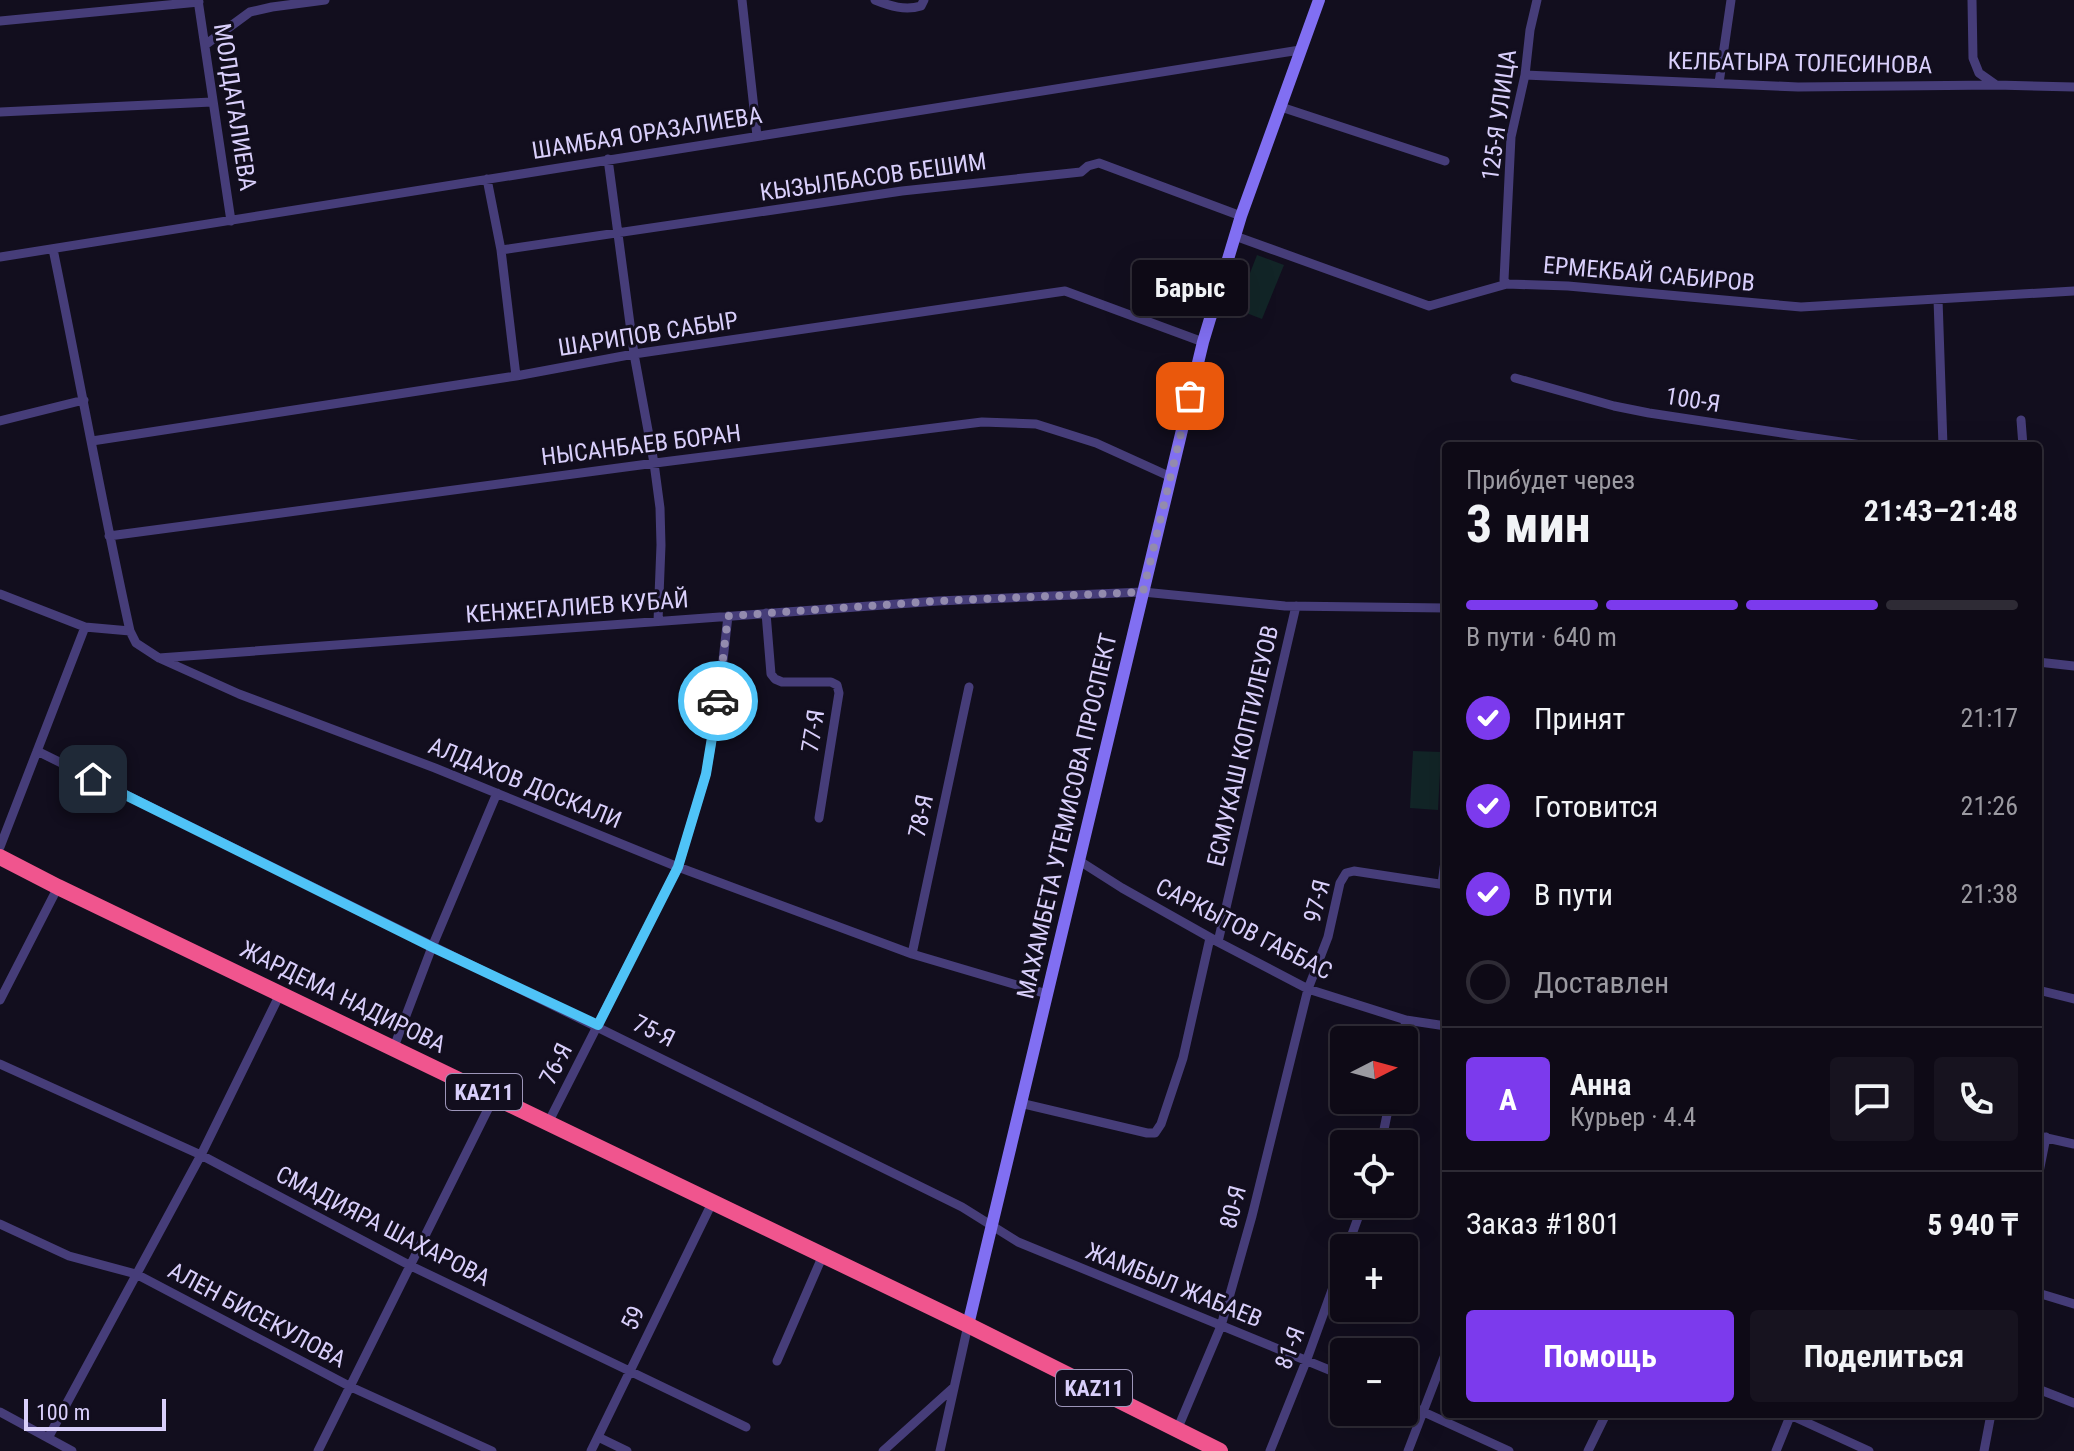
<!DOCTYPE html>
<html lang="ru">
<meta charset="utf-8">
<style>
body{margin:0;font-family:"Roboto Condensed",sans-serif;background:#17131f;color:#f1f3f6;height:100vh;display:flex;flex-direction:column;font-size:30px;white-space:nowrap}
*{box-sizing:border-box;margin:0}
p{font-size:26px;color:#9b9aa1}
.icon{flex:none;width:44px;height:44px;fill:none;stroke:currentColor;stroke-width:2;stroke-linecap:round;stroke-linejoin:round}
.map{position:relative;flex:1;overflow:hidden}
.side{position:absolute;left:1442px;top:442px;width:600px;height:976px;display:flex;flex-direction:column;background:#0e0a16;border-radius:8px;box-shadow:0 8px 32px #0002,0 0 0 2px #2e2b35}
.side>*{flex:none}
.needle{width:52px;rotate:84deg}
.buttons{position:absolute;left:1330px;top:1026px;display:grid;gap:16px}
.buttons a{display:grid;place-items:center;width:88px;height:88px;border-radius:8px;background:#0e0a16;box-shadow:0 8px 32px #0002,0 0 0 2px #2e2b35;font-size:40px}
.scale{position:absolute;left:24px;bottom:20px;width:142px;box-sizing:border-box;padding-left:8px;border:4px solid #d9cffb;border-top:0;font-size:22px;line-height:28px;white-space:nowrap;color:#d9cffb;-webkit-text-stroke:6px #120e1e;paint-order:stroke}
.pin{position:absolute;display:grid;place-items:center;width:68px;height:68px;color:#fff;margin:-34px;border-radius:16px;box-shadow:0 4px 12px #0006}
.courier{position:absolute;display:grid;place-items:center;width:80px;height:80px;margin:-40px;border:6px solid #4fc3f7;border-radius:50%;background:#fff;color:#222;box-shadow:0 2px 10px #0007}
.bubble{position:absolute;height:56px;border-radius:8px;background:#0e0a16;box-shadow:0 8px 32px #0002,0 0 0 2px #2e2b35;font-size:26px;font-weight:700;line-height:56px;text-align:center}
.summary em{font-style:normal;font-weight:700}
.summary div{display:flex;flex-direction:column-reverse}
.summary{display:flex;align-items:center;justify-content:space-between;height:136px;padding:0 24px}
h1{font-size:52px;font-weight:700;line-height:60px}
.bar{display:grid;grid-template-columns:repeat(4,1fr);gap:12px 8px;align-content:center;height:96px;padding:0 24px}
.bar i{height:10px;border-radius:6px;background:#2e2b35}
.bar .active{background:#7c3aed}
.bar p{grid-column:span 4}
.line{display:flex;align-items:center;gap:20px;padding:0 24px;border-top:2px solid #2e2b35}
.line div{flex:1}
.round{display:grid;place-items:center;flex:none;width:84px;height:84px;border-radius:8px;background:#17131f}
ol{padding:0 24px;list-style:none}
li{display:flex;align-items:center;gap:24px;height:88px}
li p{margin-inline-start:auto}
li .icon{padding:8px;border-radius:50%;background:#7c3aed;color:#fff;stroke-width:4}
li:last-child{color:#9b9aa1}
li i{width:44px;height:44px;border:4px solid #2e2b35;border-radius:50%}
.cta{display:flex;gap:16px;margin-top:auto;padding:16px 24px}
.cta a{flex:1;height:92px;border-radius:8px;background:#7c3aed;color:#fff;font-size:32px;font-weight:700;line-height:92px;text-align:center}
.cta a+a{background:#17131f;color:#f1f3f6}
.map>svg:first-child{display:block}
.green{fill:#122527}
.lines{fill:none;stroke-linecap:round;stroke-linejoin:round}
.street{stroke:#463d79;stroke-width:9}
.secondary{stroke:#816ff2;stroke-width:12}
.highway{stroke:#f0558e;stroke-width:16}
.done{stroke:#938bae;stroke-width:8;stroke-dasharray:0 14.4}
.route{stroke:#4fc3f7;stroke-width:10}
.labels{text-anchor:middle;stroke-width:6;stroke-linejoin:round;paint-order:stroke}
.shield{fill:#120e1e;stroke:#9d95b9;stroke-width:2}
.shield-label{font-size:22px;font-weight:bold;fill:#d9cffb}
.street-label{font-size:24px;fill:#d9cffb;stroke:#120e1e}
</style>
<div class="map">
<svg width="2074" height="1451" viewBox="0 0 2074 1451">
<rect width="100%" height="100%" fill="#120e1e"/>
<!-- green -->
<path class="green" d="M1257,255L1284,265L1262,319L1236,309Z
M1413,751L1441,752L1438,810L1410,808Z"/>
<g class="lines">
<!-- street -->
<path class="street" d="M198,0L231,221
M742,0L757,136
M875,0C890,6 905,11 921,6L924,0
M1972,0L1973,58L1979,73L1996,85
M0,21L199,2
M205,45L250,12L272,7L325,0
M1525,75L1798,87L1996,85L2074,87
M1719,83L1731,0
M1281,107L1445,161
M0,112L212,102
M608,159L634,354L654,463L660,508L661,545L658,621
M487,179L501,250L516,376
M1235,236L1429,306L1507,284L1568,286L1801,307L2074,291
M53,249C79,376 102,504 130,631
M501,250L902,191L1081,172L1088,166L1099,163L1241,216
M0,257L1300,50
M1507,284L1504,280L1511,137L1525,75L1530,30L1537,0
M1938,299L1943,446
M1515,378L1614,406L1649,413L1868,446
M2021,420L2023,446
M0,421L84,400
M92,441L516,376L634,354L1065,291L1203,342
M109,536L663,462L982,422L1036,424L1096,443L1171,477
M0,594L85,627L130,631L136,643L159,658L239,694L435,768L678,867L912,954L1047,994
M766,613L771,674L775,679L782,682H831L837,685L839,693L819,818
M159,658L938,601L1143,592L1285,606L1446,608
M2038,662L2074,666
M37,751C345,904 654,1054 962,1207L1018,1242L1344,1376
M0,847L85,627
M1078,860L1122,888L1218,942L1308,989L1406,1020L1446,1026
M1442,884L1446,853
M1218,942L1296,606
M912,954L969,687
M2038,990L2074,999
M0,1000L58,887
M1402,1040L1406,1020
M394,1047L432,947L497,793
M0,1064L201,1155L411,1266L746,1427
M1020,1103L1147,1133H1155L1161,1124L1183,1058L1210,938
M548,1123L678,867L706,774L718,704L728,616
M2038,1136L2074,1144
M1381,1144L1390,1100
M2038,1177L2046,1137
M0,1224L69,1256L136,1274L351,1387L492,1451
M1347,1248L1363,1204
M2038,1293L2074,1304
M777,1361L823,1255
M2038,1389L2074,1403
M1404,1403L1509,1451
M0,1412L72,1451
M1788,1414L1869,1451
M1177,1430L1221,1326L1252,1216L1308,989L1328,937L1340,883L1346,873L1354,871L1446,885
M598,1437L627,1451
M48,1438L201,1155L280,994
M318,1451L494,1097
M591,1451L712,1203
M883,1451L954,1387
M940,1451L968,1325
M1270,1451L1307,1359L1344,1257
M1408,1451L1446,1352
M1588,1451L1606,1414
M1776,1451L1791,1414
M1984,1451L1991,1414"/>
<!-- secondary -->
<path class="secondary" d="M968,1325L1203,342L1241,216L1319,0"/>
<!-- highway -->
<path class="highway" d="M0,857L58,887L968,1325L1220,1451"/>
</g>
<g class="lines">
<!-- done -->
<path class="done" d="M718,701L728,616L938,601L1143,592L1190,396"/>
<!-- route -->
<path class="route" d="M93,779L432,947L598,1025L678,867L706,774L718,701"/>
</g>
<g class="labels">
<!-- shield labels -->
<g class="shield">
<rect x="446" y="1074" width="76" height="36" rx="6"/>
<rect x="1056" y="1370" width="76" height="36" rx="6"/>
</g>
<g class="shield-label">
<text x="484" y="1100">KAZ11</text>
<text x="1094" y="1396">KAZ11</text>
</g>
<!-- street labels -->
<g class="street-label">
<text transform="translate(1800 63) rotate(1)" y="8">КЕЛБАТЫРА ТОЛЕСИНОВА</text>
<text transform="translate(235 107) rotate(81)" y="8">МОЛДАГАЛИЕВА</text>
<text transform="translate(1499 115) rotate(-82)" y="8">125-Я УЛИЦА</text>
<text transform="translate(647 133) rotate(-9)" y="8">ШАМБАЯ ОРАЗАЛИЕВА</text>
<text transform="translate(873 177) rotate(-8)" y="8">КЫЗЫЛБАСОВ БЕШИМ</text>
<text transform="translate(1649 274) rotate(5)" y="8">ЕРМЕКБАЙ САБИРОВ</text>
<text transform="translate(648 334) rotate(-9)" y="8">ШАРИПОВ САБЫР</text>
<text transform="translate(1693 400) rotate(9)" y="8">100-Я</text>
<text transform="translate(641 445) rotate(-7)" y="8">НЫСАНБАЕВ БОРАН</text>
<text transform="translate(577 607) rotate(-4)" y="8">КЕНЖЕГАЛИЕВ КУБАЙ</text>
<text transform="translate(813 731) rotate(-81)" y="8">77-Я</text>
<text transform="translate(1243 746) rotate(-77)" y="8">ЕСМУКАШ КОПТИЛЕУОВ</text>
<text transform="translate(525 783) rotate(22)" y="8">АЛДАХОВ ДОСКАЛИ</text>
<text transform="translate(921 816) rotate(-78)" y="8">78-Я</text>
<text transform="translate(1067 816) rotate(-77)" y="8">МАХАМБЕТА УТЕМИСОВА ПРОСПЕКТ</text>
<text transform="translate(1317 901) rotate(-75)" y="8">97-Я</text>
<text transform="translate(1244 929) rotate(27)" y="8">САРКЫТОВ ГАББАС</text>
<text transform="translate(343 997) rotate(26)" y="8">ЖАРДЕМА НАДИРОВА</text>
<text transform="translate(654 1031) rotate(26)" y="8">75-Я</text>
<text transform="translate(556 1064) rotate(-63)" y="8">76-Я</text>
<text transform="translate(1233 1207) rotate(-75)" y="8">80-Я</text>
<text transform="translate(383 1226) rotate(27)" y="8">СМАДИЯРА ШАХАРОВА</text>
<text transform="translate(1174 1285) rotate(22)" y="8">ЖАМБЫЛ ЖАБАЕВ</text>
<text transform="translate(257 1315) rotate(28)" y="8">АЛЕН БИСЕКУЛОВА</text>
<text transform="translate(633 1318) rotate(-65)" y="8">59</text>
<text transform="translate(1290 1348) rotate(-69)" y="8">81-Я</text>
</g>
</g>
</svg>
<div class="buttons">
<a><svg class="needle" viewBox="-14 -14 28 28"><path d="M0-13l5 13h-10z" fill="#e53935"/><path d="M0 13l5-13h-10z" fill="#9b9aa1"/></svg></a>
<a><svg class="icon" aria-label="locate" viewBox="0 0 24 24"><circle cx="12" cy="12" r="6"/><path d="M12 2v4M12 18v4M2 12h4M18 12h4"/></svg></a>
<a>+</a>
<a>−</a>
</div>
<div class="scale">100 m</div>
<div class="pin" style="left:1190px;top:396px;background:#ea580c"><svg class="icon" aria-label="bag" viewBox="0 0 24 24"><path d="M5 8h14l-1 12H6zM9 8a3 3 0 0 1 6 0"/></svg></div>
<div class="pin" style="left:93px;top:779px;background:#1f2937"><svg class="icon" aria-label="home" viewBox="0 0 24 24"><path d="M3 11l9-7 9 7M6 9v11h12V9"/></svg></div>
<div class="courier" style="left:718px;top:701px"><svg class="icon" aria-label="car" viewBox="0 0 24 24"><path d="M5 17H2v-5l4-1 3-4h7l3 4 3 1v5h-3M9 17h6M6 11h13"/><circle cx="7" cy="17" r="2"/><circle cx="17" cy="17" r="2"/></svg></div>
<div class="bubble" style="left:1132px;top:260px;width:116px">Барыс</div>
<section class="side">
<div class="summary"><div><h1>3 мин</h1><p>Прибудет через</p></div><em>21:43–21:48</em></div>
<div class="bar"><i class="active"></i><i class="active"></i><i class="active"></i><i></i><p>В пути · 640 m</p></div>
<ol>
<li><svg class="icon" aria-label="check" viewBox="0 0 24 24"><path d="M5 12l5 5 9-10"/></svg>Принят<p>21:17</p></li>
<li><svg class="icon" aria-label="check" viewBox="0 0 24 24"><path d="M5 12l5 5 9-10"/></svg>Готовится<p>21:26</p></li>
<li><svg class="icon" aria-label="check" viewBox="0 0 24 24"><path d="M5 12l5 5 9-10"/></svg>В пути<p>21:38</p></li>
<li><i></i>Доставлен</li>
</ol>
<div class="line" style="height:144px"><b class="round" style="background:#7c3aed;color:#fff">А</b><div><b>Анна</b><p>Курьер · 4.4</p></div><a class="round"><svg class="icon" aria-label="chat" viewBox="0 0 24 24"><path d="M4 5h16v11H9l-5 4z"/></svg></a><a class="round"><svg class="icon" aria-label="phone" viewBox="0 0 24 24"><path d="M5 4h4l2 5-3 2q2 4 5 5l2-3 5 2v4C11 20 4 13 5 4z"/></svg></a></div>
<div class="line" style="height:104px"><div>Заказ #1801</div><b>5 940 ₸</b></div>
<div class="cta"><a>Помощь</a><a>Поделиться</a></div>
</section>
</div>
